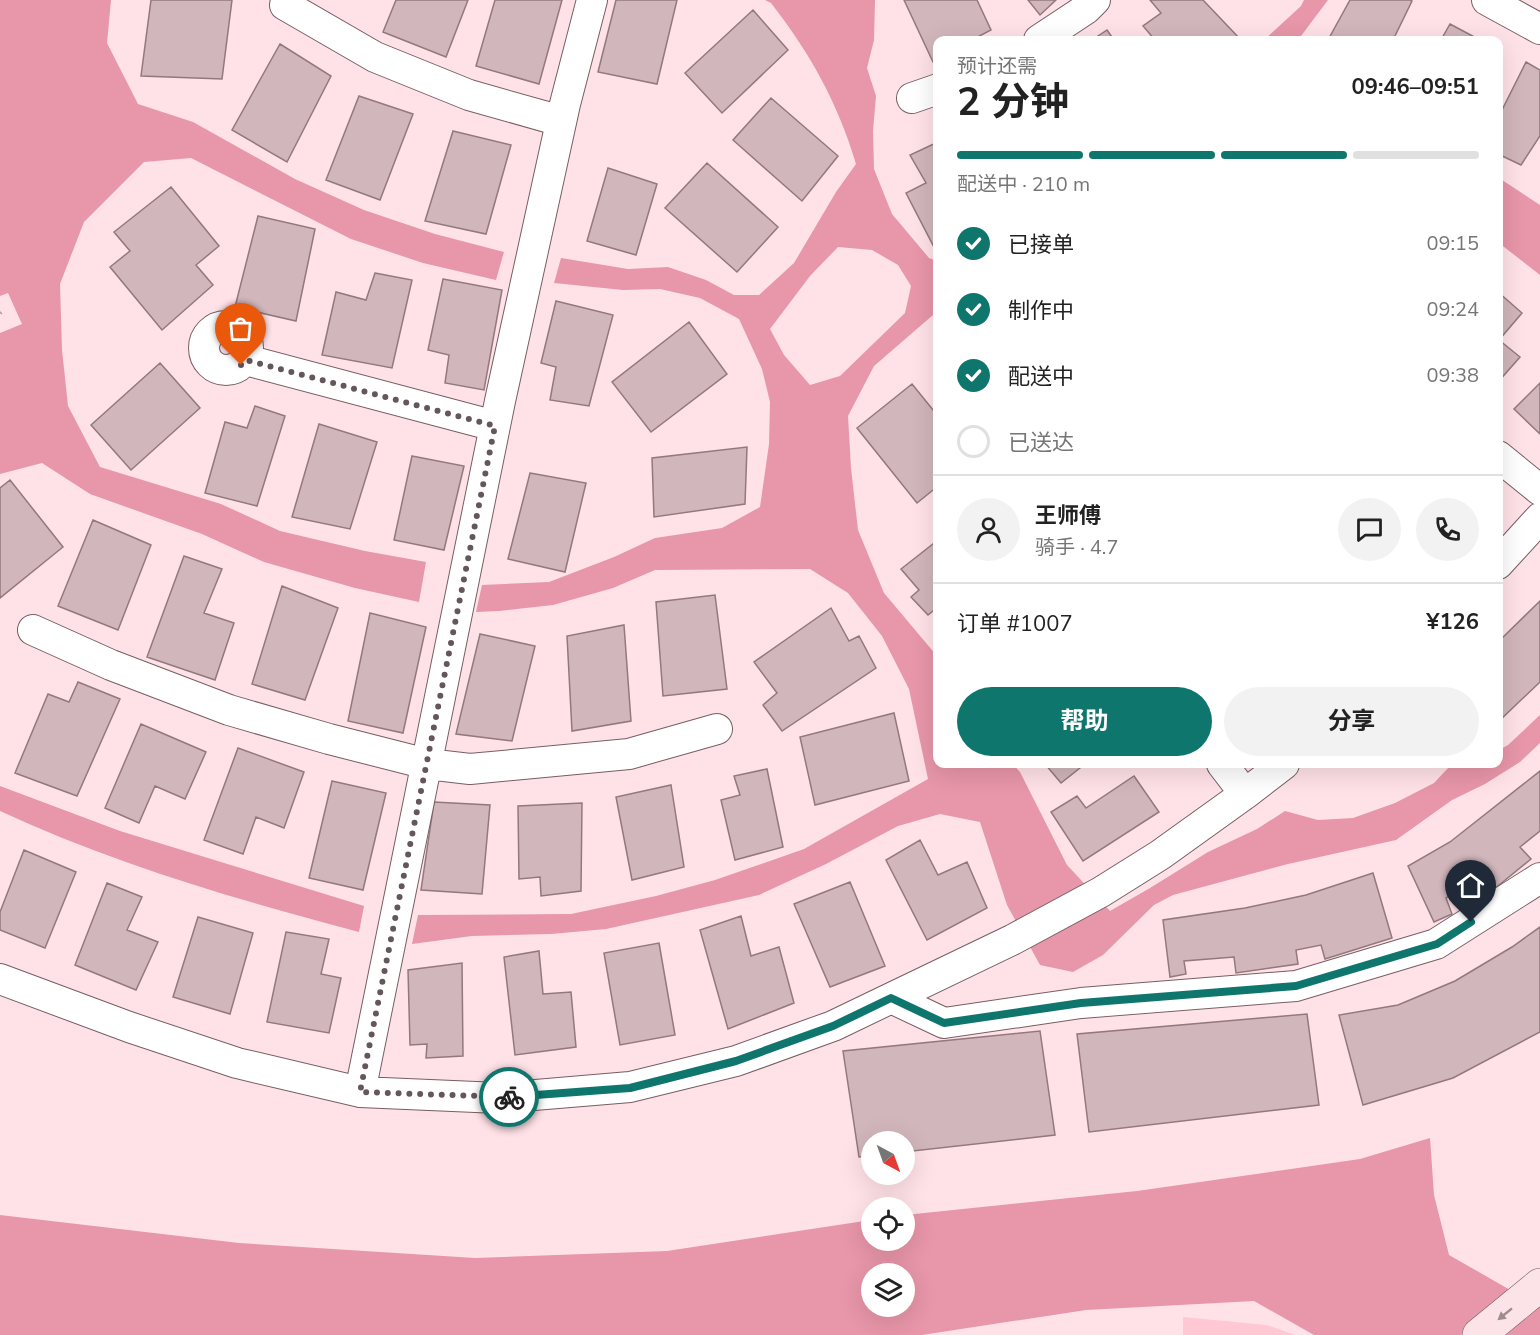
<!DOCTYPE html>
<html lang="zh">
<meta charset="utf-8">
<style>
body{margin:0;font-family:"Nunito Sans","Noto Sans SC",sans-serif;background:#f2f2f2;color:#222;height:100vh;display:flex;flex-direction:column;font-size:22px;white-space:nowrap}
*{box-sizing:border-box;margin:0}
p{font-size:20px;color:#767676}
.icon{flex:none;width:33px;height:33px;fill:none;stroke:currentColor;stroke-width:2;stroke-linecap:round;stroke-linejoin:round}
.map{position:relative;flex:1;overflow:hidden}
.details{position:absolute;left:933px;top:36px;width:570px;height:732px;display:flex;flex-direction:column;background:#fff;border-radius:12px;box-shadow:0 6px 24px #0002}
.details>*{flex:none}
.needle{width:39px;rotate:139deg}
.controls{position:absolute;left:861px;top:1131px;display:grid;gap:12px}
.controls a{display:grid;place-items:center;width:54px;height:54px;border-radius:50%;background:#fff;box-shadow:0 6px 24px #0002;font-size:30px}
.pin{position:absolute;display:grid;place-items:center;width:51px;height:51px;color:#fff;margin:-62px -26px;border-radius:50% 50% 50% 0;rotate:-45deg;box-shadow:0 0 6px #0007}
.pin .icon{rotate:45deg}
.courier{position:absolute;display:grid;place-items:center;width:60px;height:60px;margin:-30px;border:4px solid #0f766e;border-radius:50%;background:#fff;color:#222;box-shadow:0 2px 8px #0007}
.headline em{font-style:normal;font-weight:700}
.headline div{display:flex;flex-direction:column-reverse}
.headline{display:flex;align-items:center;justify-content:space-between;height:102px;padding:0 24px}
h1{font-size:39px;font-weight:700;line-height:45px}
.bar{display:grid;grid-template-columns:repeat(4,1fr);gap:9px 6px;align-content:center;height:72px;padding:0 24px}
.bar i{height:8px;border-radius:4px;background:#e0e0e0}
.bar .current{background:#0f766e}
.bar p{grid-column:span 4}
.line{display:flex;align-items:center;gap:15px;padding:0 24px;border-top:2px solid #e0e0e0}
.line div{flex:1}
.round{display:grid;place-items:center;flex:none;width:63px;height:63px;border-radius:32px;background:#f2f2f2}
ol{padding:0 24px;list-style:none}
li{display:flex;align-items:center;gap:18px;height:66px}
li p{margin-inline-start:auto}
li .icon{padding:6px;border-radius:50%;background:#0f766e;color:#fff;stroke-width:4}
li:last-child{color:#767676}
li i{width:33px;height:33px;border:3px solid #e0e0e0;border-radius:50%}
.primary-button{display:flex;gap:12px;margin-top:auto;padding:12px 24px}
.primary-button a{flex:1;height:69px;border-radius:36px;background:#0f766e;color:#fff;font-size:24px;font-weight:700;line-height:69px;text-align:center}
.primary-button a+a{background:#f2f2f2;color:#222}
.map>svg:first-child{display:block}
.green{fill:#ffc8d3}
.water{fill:#e896a9;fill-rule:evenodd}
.building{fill:#d1b6bb;stroke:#92797e;stroke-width:1.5}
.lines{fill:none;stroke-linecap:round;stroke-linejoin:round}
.street-casing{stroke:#775e63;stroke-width:32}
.secondary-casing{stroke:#775e63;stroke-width:34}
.path{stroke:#ad979c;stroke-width:4;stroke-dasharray:1.5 4.5;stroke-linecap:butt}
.street{stroke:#fff;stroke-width:30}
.secondary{stroke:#fce3e8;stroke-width:33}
.oneway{fill:#9e8c90}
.done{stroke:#655659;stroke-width:6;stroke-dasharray:0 10.8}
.route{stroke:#0f766e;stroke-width:8}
</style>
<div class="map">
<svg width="1540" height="1335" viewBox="0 0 1540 1335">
<rect width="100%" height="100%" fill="#ffe2e8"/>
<!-- green -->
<path class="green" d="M1183,1317L1267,1325L1295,1335H1183Z"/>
<!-- water -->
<path class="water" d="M0,0H111L107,43L138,104L193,122L295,179L364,210L435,234L504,252L496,280L423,263L351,239L191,158L144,162L84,222L60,284L62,350L68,406L100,467L221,504L280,531L365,551L426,562L419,602L355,588L264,562L202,534L90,494L42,463L0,474V333L22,324L8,293L0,296Z
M765,0H875L874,40L867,68L876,96L873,131L874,169L892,214L929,258L937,261V313L933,315L874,366L848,416L851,468L858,530L884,593L937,656L938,764H1013L1020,772L1067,865L1110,911L1150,888L1208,852L1257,829L1285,811L1318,820L1353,818L1395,803L1434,783L1449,767L1448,764H1498L1499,750L1508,745L1540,715V743L1520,762L1485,784L1452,800L1396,840L1288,864L1173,895L1154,905L1103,955L1073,972L1040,965L1007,905L980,822L940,814L898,826L826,864L759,895L606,929L551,934L472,936L412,944L418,915L571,914L656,896L715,880L804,849L928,779L909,689L882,636L848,593L810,569L655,570L613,588L553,605L499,611L476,612L482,585L549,582L614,557L655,538L722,528L760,507L769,444L770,402L762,369L739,319L700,298L660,289L623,290L554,283L561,258L628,269L668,267L706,280L734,295H759L794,263L836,192L856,164C838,103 810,53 771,3ZM838,247L872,250L898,265L911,286L905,313L840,376L810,385L784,355L770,329L810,276Z
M1304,0H1328L1298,40H1264L1301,6Z
M1499,178L1540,205V275L1499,243Z
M0,786L120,831L364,906L359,932C238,900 114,864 0,811Z
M1430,1138L1434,1195L1449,1255L1540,1307V1335H1314L1254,1301L1086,1310L922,1335H0V1215L239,1243L475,1258L667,1251L871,1220L872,1240H904L905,1215L1137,1191L1360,1159ZM872,1274H904V1306H872Z"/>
<!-- building -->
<path class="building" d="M151,0H232L222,79L141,76Z
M396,0H468L446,57L383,32Z
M495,0H562L539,84L476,66Z
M616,0H677L657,84L598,72Z
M904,0H977L991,30L972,40H938V59L933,62Z
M1028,0H1056L1040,15Z
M1150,0H1203L1241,40H1155L1143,26L1161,13Z
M1350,0H1410L1412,1L1393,40H1328Z
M753,10L788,50L722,113L685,73Z
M1450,24L1480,40H1441Z
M1107,30L1114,40H1092Z
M280,44L331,76L287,162L232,130Z
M1526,62L1540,70V136L1521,165L1498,154V118Z
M359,96L413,114L380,200L326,180Z
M771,98L838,156L802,201L733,140Z
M453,131L511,145L486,234L425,221Z
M938,142V248L935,249L906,193L926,183L910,155Z
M707,163L778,227L737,272L665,208Z
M608,168L657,184L636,255L587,241Z
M171,187L219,246L196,265L213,285L162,330L110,267L130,251L114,232Z
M258,216L315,229L296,321L235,307Z
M375,273L412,280L392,368L322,355L336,292L366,300Z
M443,279L502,290L484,390L445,383L449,355L428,350Z
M1498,292L1522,313L1499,340L1520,357L1498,382Z
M556,301L613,315L589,406L550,400L556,367L541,363Z
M689,322L727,374L651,432L612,382Z
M160,363L200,408L131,470L91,425Z
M1540,383V434L1514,409Z
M912,384L938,416V486L917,503L857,428Z
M255,406L285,416L257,506L205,493L225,422L247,428Z
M319,424L377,442L350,529L292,517Z
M747,447L745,504L654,517L652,458Z
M412,456L464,466L444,550L394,540Z
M530,473L586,483L565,572L508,559Z
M10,480L63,547L0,598V488Z
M93,520L151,545L118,630L58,606Z
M938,540V607L928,615L911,597L919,590L901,569Z
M184,556L222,569L204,613L234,623L215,680L147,657Z
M282,586L338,608L305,700L252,684Z
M715,595L727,689L663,696L656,602Z
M1540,601V682L1498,722V642Z
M831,608L849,641L859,636L876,668L782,731L763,705L777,693L754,662Z
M370,613L426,627L403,733L348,721Z
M624,625L631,721L572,731L567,636Z
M480,634L535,646L512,741L456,734Z
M78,682L120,699L77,796L15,773L48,694L69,702Z
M894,713L909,781L815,805L800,737Z
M141,724L206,752L185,799L155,786L139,823L105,808Z
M238,748L304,772L284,828L256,817L243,854L204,840Z
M1045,764H1085L1061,783Z
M767,769L783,847L735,860L721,800L740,795L734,776Z
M1540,771V831L1520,847L1531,859L1493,890L1480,876L1446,898L1452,914L1434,922L1408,866L1450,842Z
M1134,776L1159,812L1083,861L1051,812L1077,796L1086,808Z
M332,781L386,793L363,890L309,878Z
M671,785L684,867L632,880L616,797Z
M434,802L490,805L482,894L421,890Z
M582,803L581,891L541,896L540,877L519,879L518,806Z
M920,840L938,875L967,862L987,908L927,940L886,860Z
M24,850L76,872L45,948L0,930V912Z
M1373,873L1392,938L1325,959L1321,945L1296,950L1298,964L1236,973L1234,957L1184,961L1186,974L1170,977L1163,920L1245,908L1306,895Z
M850,882L885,966L830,987L794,904Z
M107,883L142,897L127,930L158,942L136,990L75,965Z
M741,916L751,956L779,947L794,1003L728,1029L700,930Z
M198,917L253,933L230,1014L173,997Z
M1540,927V1032L1453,1078L1363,1105L1339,1015L1398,1005L1455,981L1512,947Z
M286,932L329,939L321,974L341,978L329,1033L267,1022Z
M659,943L675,1035L620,1045L604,953Z
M539,951L543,994L571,992L576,1047L515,1055L504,957Z
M462,963L463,1056L426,1058L427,1044L410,1045L408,970Z
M1307,1014L1319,1105L1089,1132L1077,1034Z
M1040,1031L1055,1135L904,1152V1142H872V1156L859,1157L843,1051Z"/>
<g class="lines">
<defs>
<path id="street" d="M1487,0L1540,29
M285,5L375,57L469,95L561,121
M1039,40L1086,9L1095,0
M912,98L938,89
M204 348a22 22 0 1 1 44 0a22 22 0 1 1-44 0Z
M246,360L495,426
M1498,456L1540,490
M1498,564L1540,518
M33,630L111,665L229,710L329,739L427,764L470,769L629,754L717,729
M1222,764L1245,794
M0,979L129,1027L237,1063L360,1092L499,1098L630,1087L736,1061L833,1026L1012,940L1101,892L1160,855L1245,794L1284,764
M891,998L944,1023L1081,1003L1296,986L1436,944L1540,878
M360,1092L500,401L565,104L592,0"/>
<path id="secondary" d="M1479,1335L1540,1285"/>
</defs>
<!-- street casing -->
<use href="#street" class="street-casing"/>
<!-- secondary casing -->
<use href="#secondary" class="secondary-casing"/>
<!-- path -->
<path class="path" d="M0,313L1,312"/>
<!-- street -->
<use href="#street" class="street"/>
<!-- secondary -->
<use href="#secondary" class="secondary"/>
</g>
<!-- one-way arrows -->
<defs><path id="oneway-solid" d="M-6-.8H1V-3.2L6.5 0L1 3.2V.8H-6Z" transform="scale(1.5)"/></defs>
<use class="oneway" href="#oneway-solid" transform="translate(1505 1314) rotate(141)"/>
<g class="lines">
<!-- done -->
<path class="done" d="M241,365L246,360L495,426L360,1092L509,1097"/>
<!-- route -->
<path class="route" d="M509,1097L630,1088L736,1061L833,1026L891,998L944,1023L1081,1003L1296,986L1437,944L1471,922"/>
</g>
</svg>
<div class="controls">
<a><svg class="needle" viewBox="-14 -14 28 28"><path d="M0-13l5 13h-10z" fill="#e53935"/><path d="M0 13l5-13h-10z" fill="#767676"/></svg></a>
<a><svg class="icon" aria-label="locate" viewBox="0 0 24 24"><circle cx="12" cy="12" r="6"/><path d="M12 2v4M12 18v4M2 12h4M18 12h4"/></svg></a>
<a><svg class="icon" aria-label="layers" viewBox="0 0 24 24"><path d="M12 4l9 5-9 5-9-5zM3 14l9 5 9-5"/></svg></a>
</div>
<div class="pin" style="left:241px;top:365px;background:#ea580c"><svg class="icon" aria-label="bag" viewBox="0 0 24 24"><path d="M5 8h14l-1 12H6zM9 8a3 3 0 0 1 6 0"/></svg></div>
<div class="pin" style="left:1471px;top:922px;background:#1f2937"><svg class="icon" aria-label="home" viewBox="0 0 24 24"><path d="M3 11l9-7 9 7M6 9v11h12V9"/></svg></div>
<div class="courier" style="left:509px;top:1097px"><svg class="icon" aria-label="bike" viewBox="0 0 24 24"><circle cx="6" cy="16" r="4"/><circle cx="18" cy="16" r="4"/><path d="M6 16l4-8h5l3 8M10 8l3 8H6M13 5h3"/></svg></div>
<section class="details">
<div class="headline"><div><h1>2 分钟</h1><p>预计还需</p></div><em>09:46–09:51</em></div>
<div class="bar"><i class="current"></i><i class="current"></i><i class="current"></i><i></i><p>配送中 · 210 m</p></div>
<ol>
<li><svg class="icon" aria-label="check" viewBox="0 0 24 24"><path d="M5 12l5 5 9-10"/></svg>已接单<p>09:15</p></li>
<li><svg class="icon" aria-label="check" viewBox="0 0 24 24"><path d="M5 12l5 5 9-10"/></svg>制作中<p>09:24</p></li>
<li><svg class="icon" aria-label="check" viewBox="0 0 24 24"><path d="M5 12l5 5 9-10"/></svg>配送中<p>09:38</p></li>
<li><i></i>已送达</li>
</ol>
<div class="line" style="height:108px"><a class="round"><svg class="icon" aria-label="person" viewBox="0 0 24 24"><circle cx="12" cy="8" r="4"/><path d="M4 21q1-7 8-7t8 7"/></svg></a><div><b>王师傅</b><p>骑手 · 4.7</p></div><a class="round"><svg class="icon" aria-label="chat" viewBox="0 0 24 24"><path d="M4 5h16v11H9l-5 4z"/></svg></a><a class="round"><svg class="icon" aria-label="phone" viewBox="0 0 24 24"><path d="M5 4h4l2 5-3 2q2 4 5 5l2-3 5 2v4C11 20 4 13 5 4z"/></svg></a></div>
<div class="line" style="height:78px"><div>订单 #1007</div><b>¥126</b></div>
<div class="primary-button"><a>帮助</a><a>分享</a></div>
</section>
</div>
